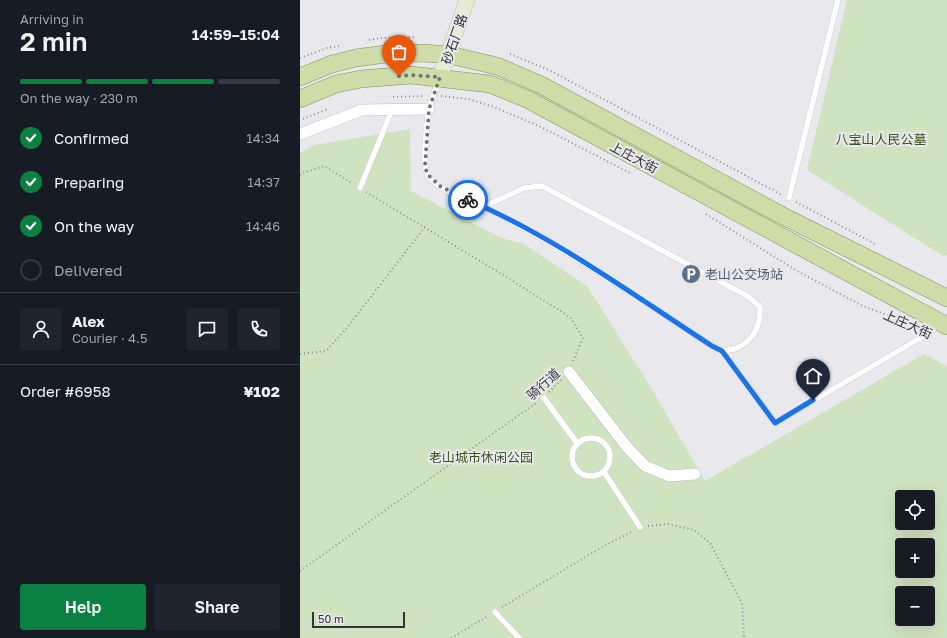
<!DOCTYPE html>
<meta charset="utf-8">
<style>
body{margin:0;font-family:"Golos Text","Noto Sans SC",sans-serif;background:#20242c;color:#f1f3f6;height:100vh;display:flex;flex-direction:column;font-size:15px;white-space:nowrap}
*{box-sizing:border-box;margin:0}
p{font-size:13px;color:#9ea1a6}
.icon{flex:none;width:22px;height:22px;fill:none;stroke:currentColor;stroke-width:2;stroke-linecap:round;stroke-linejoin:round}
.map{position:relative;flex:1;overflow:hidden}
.details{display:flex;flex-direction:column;background:#171b24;width:300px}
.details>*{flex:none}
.tools{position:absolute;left:595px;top:490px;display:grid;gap:8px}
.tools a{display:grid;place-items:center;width:40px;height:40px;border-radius:4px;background:#171b24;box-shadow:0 4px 16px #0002;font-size:20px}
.scale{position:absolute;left:12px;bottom:10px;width:93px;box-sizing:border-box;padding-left:4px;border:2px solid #333335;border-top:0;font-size:11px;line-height:14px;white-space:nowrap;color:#333335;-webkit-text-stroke:3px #e8e8ed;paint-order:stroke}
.pin{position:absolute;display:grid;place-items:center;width:34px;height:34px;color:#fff;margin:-41px -17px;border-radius:50% 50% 50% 0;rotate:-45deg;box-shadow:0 0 4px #0007}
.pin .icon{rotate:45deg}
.courier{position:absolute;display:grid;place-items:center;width:40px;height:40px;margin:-20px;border:3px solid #1a73e8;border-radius:50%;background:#fff;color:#222;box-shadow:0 1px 5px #0007}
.head em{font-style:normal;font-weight:600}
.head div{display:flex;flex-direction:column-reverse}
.head{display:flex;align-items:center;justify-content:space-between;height:68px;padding:0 20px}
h1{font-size:26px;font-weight:600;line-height:30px}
.bar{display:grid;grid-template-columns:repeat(4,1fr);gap:6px 4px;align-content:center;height:48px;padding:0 20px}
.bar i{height:5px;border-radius:3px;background:#363941}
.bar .active{background:#0b8043}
.bar p{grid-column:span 4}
.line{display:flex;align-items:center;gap:10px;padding:0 20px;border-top:1px solid #363941}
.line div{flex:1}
.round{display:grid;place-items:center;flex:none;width:42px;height:42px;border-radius:4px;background:#20242c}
ol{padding:0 20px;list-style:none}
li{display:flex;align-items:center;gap:12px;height:44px}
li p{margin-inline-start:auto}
li .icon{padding:4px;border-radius:50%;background:#0b8043;color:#fff;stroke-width:4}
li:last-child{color:#9ea1a6}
li i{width:22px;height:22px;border:2px solid #363941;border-radius:50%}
.button{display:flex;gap:8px;margin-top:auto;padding:8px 20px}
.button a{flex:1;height:46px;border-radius:4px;background:#0b8043;color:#fff;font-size:16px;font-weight:600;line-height:46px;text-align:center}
.button a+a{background:#20242c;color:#f1f3f6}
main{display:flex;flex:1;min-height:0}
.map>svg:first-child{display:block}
.green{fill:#d0e3c1;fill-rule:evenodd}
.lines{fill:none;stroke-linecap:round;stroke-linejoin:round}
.lane-casing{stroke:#bcbcc1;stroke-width:6}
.street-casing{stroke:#bcbcc1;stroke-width:12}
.secondary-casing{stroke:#bcbcc1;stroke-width:16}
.primary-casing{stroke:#83915a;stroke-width:18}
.path{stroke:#909093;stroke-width:2;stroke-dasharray:1 3;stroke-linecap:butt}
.lane{stroke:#fff;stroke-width:5.5}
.street{stroke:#fff;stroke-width:11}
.secondary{stroke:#e7edd4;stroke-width:15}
.primary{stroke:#cedca8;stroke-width:17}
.done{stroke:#727275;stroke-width:4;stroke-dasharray:0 7.2}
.route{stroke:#1a73e8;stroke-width:5}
.labels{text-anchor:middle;stroke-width:4;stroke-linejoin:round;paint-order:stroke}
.street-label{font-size:13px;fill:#333335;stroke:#e8e8ed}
.park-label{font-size:13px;fill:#3a561d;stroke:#e8e8ed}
.service-label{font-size:13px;fill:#4e5e75;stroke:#e8e8ed;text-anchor:start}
</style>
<main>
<section class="details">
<div class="head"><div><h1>2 min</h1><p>Arriving in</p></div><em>14:59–15:04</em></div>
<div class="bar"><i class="active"></i><i class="active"></i><i class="active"></i><i></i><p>On the way · 230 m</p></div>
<ol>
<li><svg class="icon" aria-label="check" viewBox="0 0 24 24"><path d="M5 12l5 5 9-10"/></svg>Confirmed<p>14:34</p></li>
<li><svg class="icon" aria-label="check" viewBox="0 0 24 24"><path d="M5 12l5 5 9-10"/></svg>Preparing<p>14:37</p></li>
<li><svg class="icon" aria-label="check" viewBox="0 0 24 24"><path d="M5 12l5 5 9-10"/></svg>On the way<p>14:46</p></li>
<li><i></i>Delivered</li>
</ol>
<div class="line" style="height:72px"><a class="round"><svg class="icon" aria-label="person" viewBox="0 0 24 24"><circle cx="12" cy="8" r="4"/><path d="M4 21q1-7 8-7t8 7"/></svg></a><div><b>Alex</b><p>Courier · 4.5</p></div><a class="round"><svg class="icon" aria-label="chat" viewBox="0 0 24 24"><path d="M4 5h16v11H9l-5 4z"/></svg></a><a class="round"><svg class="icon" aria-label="phone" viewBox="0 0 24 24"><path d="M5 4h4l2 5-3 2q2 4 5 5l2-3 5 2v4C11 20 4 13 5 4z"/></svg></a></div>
<div class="line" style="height:52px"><div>Order #6958</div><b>¥102</b></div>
<div class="button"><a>Help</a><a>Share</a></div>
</section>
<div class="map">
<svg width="647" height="638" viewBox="0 0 647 638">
<rect width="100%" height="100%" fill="#e8e8ed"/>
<!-- green -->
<path class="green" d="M547,0H647V255L643,256L507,170Z
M110,129L111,191L201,238L224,244L287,286L350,386L405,481L624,354L647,366V638H0V153L15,145ZM602,497H628V523H602ZM602,545H628V571H602ZM602,593H628V619H602Z"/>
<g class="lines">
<defs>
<path id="lane" d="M139,81C135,90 131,100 129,110C127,122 122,164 127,173C134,190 178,204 194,212C270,251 340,299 412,346L422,351L475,423L629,333L639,324
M60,188L92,110
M489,198L538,0
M183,207L224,188L242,186L449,297L460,307C461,324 454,341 437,348C433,350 427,350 422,351
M244,398L277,443
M272 457a19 19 0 1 1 38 0a19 19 0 1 1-38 0Z
M304,472L340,527
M195,612L219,638"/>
<path id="street" d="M0,134L62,110L129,109
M269,372L327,447L345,466L369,476L395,474"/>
<path id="secondary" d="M140,77L167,0"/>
<path id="primary" d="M0,77L32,64L56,58L86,54L123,53L149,55L197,66L241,85L481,215L647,298
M0,99L36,84L61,79L111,75L190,84L229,100L647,326"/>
</defs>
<!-- lane casing -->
<use href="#lane" class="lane-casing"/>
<!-- street casing -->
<use href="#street" class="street-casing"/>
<!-- secondary casing -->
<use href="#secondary" class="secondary-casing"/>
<!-- primary casing -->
<use href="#primary" class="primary-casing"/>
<!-- path -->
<path class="path" d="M69,40L81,38L116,37
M210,54L251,71L482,195
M0,58L27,48L39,46
M141,96L168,99L194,107L239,126L332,174
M93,97L125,96
M3,119L28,109
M0,175L2,173L24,166L52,183
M66,192L208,278L270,317L283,338L273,361
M496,202L577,245
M406,214L497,271L563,306L606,322
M0,354L26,351L46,329L125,227
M249,392L261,380
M348,526L368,524L394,530L410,543L442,603L444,638
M0,571L236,403
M202,607L304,546L333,531
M151,638L188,616"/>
<!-- lane -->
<use href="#lane" class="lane"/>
<!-- street -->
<use href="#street" class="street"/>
<!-- secondary -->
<use href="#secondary" class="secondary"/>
<!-- primary -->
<use href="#primary" class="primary"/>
</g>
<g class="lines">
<!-- done -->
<path class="done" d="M99,76L111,75L140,77L129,109L125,165L127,174L140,186L168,200"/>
<!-- route -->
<path class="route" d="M168,200C255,237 333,295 412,346L422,351L475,423L513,400"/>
</g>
<!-- icons -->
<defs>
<symbol id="parking-disc" viewBox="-11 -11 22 22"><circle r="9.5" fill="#5c6f8a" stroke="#e8e8ed"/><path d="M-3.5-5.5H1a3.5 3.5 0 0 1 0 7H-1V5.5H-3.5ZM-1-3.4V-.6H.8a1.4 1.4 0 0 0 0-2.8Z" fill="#fff"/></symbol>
</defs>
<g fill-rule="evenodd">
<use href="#parking-disc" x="380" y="263" width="22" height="22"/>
</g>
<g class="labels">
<!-- street labels -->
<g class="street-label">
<text transform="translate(154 39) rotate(-71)" y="5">砂石厂路</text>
<text transform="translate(334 157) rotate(28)" y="5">上庄大街</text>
<text transform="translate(608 324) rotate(24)" y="5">上庄大街</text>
<text transform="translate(243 384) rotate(-42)" y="5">骑行道</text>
</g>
<!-- park labels -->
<g class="park-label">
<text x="581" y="144">八宝山人民公墓</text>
<text x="181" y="462">老山城市休闲公园</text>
</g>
<!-- service labels -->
<g class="service-label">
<text x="405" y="279">老山公交场站</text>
</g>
</g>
</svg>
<div class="tools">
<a><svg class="icon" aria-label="locate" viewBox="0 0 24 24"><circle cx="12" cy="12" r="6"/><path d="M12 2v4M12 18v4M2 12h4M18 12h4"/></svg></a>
<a>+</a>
<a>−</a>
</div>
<div class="scale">50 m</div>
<div class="pin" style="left:99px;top:76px;background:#ea580c"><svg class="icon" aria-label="bag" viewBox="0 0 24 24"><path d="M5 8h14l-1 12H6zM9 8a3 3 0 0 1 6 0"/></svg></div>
<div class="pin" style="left:513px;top:400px;background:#1f2937"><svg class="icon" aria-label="home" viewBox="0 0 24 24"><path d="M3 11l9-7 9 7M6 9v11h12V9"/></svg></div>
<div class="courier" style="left:168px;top:200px"><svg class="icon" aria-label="bike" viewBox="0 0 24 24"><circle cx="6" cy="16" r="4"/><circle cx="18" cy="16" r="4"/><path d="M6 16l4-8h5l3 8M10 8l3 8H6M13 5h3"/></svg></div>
</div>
</main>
